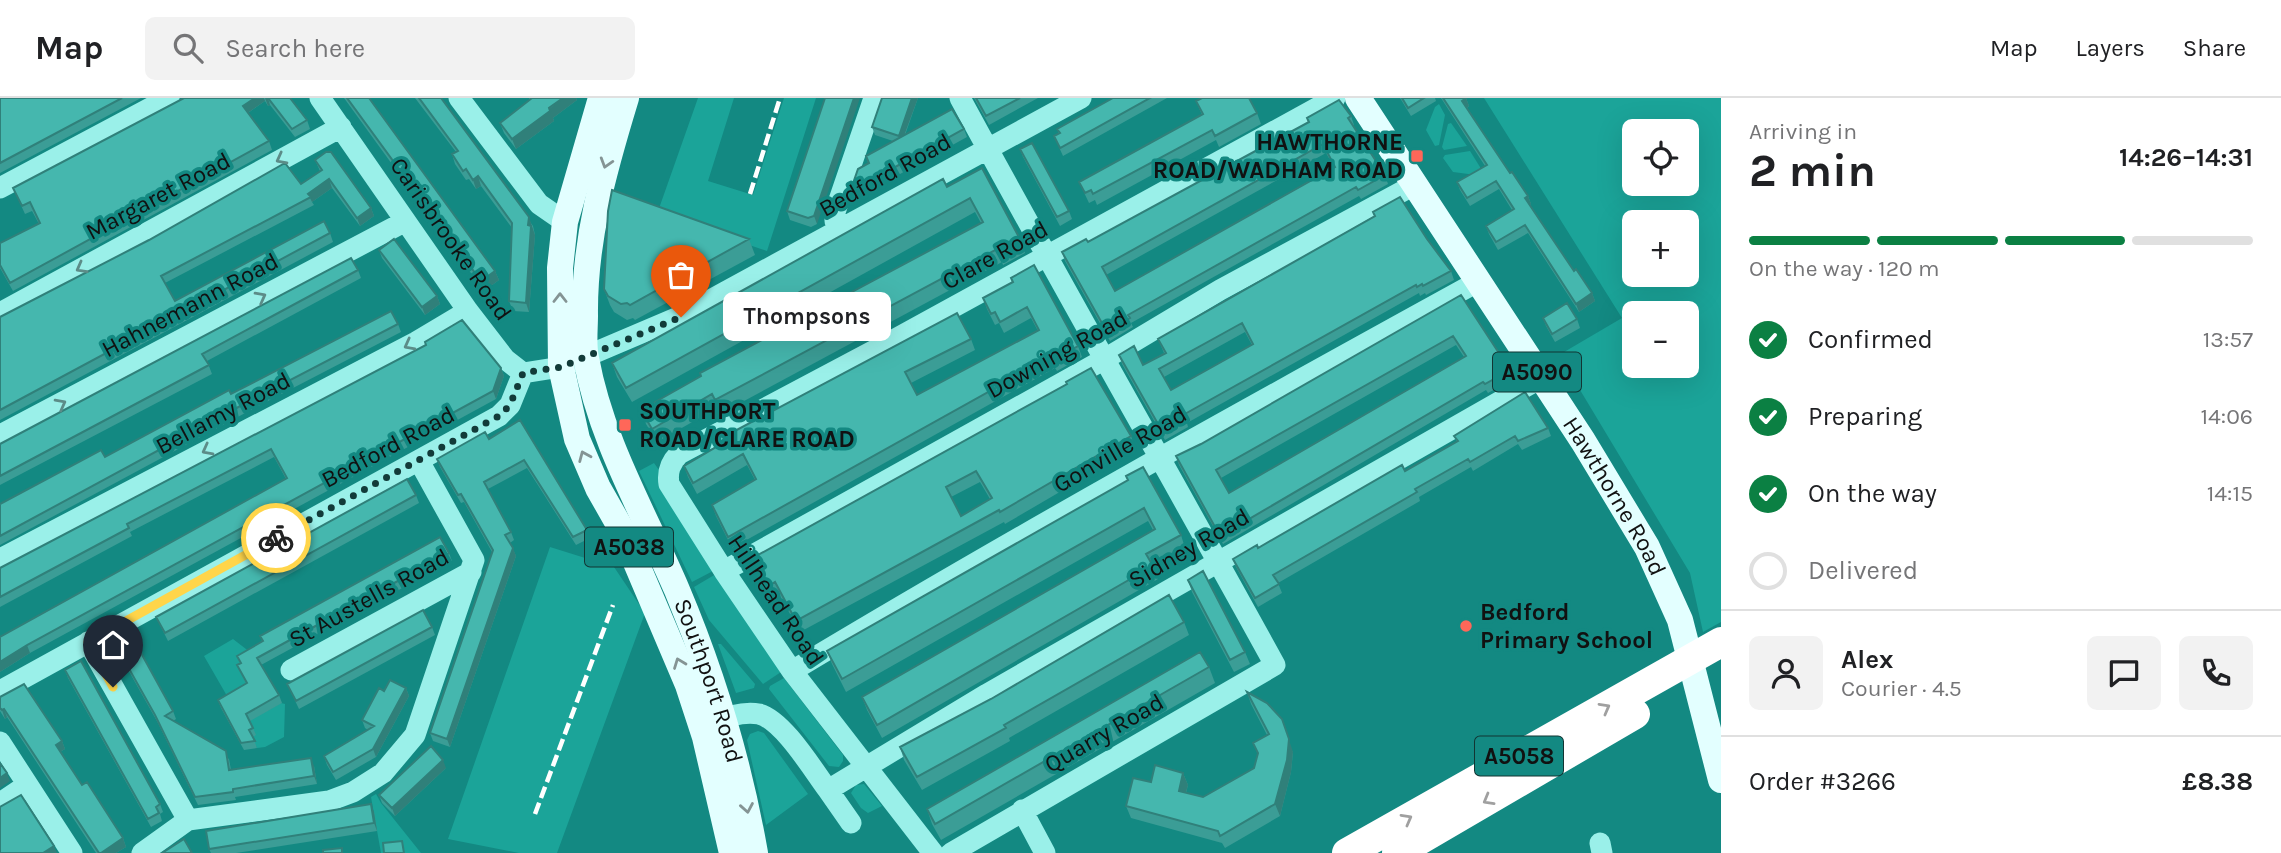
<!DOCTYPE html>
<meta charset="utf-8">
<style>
body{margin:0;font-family:Karla,sans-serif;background:#f2f2f2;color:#202124;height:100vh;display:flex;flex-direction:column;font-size:26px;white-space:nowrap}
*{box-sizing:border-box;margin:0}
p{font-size:23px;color:#757577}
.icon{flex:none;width:38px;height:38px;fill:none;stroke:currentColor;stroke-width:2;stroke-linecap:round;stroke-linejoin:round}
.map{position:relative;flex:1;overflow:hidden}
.drawer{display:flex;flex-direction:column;background:#fff;width:560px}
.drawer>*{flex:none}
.buttons{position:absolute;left:1622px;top:21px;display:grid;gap:14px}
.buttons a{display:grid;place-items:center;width:77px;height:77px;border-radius:10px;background:#fff;box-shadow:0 7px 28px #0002;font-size:35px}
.pin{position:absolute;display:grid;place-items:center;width:60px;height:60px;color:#fff;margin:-72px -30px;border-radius:50% 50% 50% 0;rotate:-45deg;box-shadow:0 0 7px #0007}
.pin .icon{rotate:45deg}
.courier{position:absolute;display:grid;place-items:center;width:70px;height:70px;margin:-35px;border:5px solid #ffd54a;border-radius:50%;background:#fff;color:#222;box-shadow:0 2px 9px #0007}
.bubble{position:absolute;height:49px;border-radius:10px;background:#fff;box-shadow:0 7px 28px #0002;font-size:23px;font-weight:700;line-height:49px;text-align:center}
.head em{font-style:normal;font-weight:700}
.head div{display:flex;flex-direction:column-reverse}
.head{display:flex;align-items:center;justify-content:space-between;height:119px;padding:0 28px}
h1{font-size:46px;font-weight:700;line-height:52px}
.bar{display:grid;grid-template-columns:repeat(4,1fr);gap:10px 7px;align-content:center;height:84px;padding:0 28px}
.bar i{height:9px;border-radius:5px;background:#e0e0e0}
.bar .on{background:#0b8043}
.bar p{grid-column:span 4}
.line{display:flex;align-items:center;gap:18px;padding:0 28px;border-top:2px solid #e0e0e0}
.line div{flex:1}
.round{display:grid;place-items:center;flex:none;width:74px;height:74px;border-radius:10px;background:#f2f2f2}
ol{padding:0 28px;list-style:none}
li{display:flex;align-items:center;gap:21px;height:77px}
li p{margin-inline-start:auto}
li .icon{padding:7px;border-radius:50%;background:#0b8043;color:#fff;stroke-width:4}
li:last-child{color:#757577}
li i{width:38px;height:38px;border:4px solid #e0e0e0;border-radius:50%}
header{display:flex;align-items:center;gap:42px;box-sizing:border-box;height:98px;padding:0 35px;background:#fff;border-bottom:2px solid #e0e0e0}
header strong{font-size:33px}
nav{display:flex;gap:38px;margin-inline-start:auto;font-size:24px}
.search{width:490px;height:63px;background:#f2f2f2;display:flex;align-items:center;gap:18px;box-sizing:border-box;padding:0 24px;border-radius:10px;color:#757577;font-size:26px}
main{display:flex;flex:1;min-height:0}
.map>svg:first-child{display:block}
.green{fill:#1ba499;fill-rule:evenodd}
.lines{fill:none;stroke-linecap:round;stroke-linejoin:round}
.minor{stroke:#9af0e9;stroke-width:21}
.major{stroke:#e3ffff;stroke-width:26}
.highway{stroke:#fff;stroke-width:30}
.rail{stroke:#fff;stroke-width:4.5;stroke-dasharray:12 5;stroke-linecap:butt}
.wall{fill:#3b9d96;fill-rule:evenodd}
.shaded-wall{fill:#30807a}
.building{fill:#45b7ae;stroke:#30807a;stroke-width:2;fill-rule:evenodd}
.oneway{stroke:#5c8c88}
.oneway2{stroke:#849494}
.oneway3{stroke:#a0a0a0}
.done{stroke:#123b39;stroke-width:7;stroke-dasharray:0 12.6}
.route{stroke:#ffd54a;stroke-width:9}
.poi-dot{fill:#ff6759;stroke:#138982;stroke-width:2.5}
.labels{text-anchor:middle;stroke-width:7;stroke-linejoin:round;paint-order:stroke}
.shield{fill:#138982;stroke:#123533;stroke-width:2}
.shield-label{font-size:23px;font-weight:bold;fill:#111}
.poi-label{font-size:24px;font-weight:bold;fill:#111;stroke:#138982;text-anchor:start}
.street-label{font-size:24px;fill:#111;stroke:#138982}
</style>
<header>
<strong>Map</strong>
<div class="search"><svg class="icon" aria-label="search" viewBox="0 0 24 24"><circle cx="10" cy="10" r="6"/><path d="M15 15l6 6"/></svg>Search here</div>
<nav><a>Map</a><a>Layers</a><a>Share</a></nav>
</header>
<main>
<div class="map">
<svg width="1721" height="755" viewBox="0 0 1721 755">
<rect width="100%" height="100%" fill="#138982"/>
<!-- green -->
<path class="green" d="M698,0H734L708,83L753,97L784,0H816L767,153L657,116Z
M1484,0H1721V524L1703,534L1690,475L1559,257L1622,220ZM1634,33H1687V86H1634ZM1634,124H1687V177H1634ZM1634,215H1687V268H1634Z
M1439,6L1445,17L1439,47L1435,48L1426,32L1435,9Z
M1451,25L1467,48L1444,52L1442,49L1448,26Z
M1470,53L1480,69V75L1476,77L1453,74L1443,60L1445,57Z
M654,365L659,372V389L713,473L692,484L639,373Z
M550,449L614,469L645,515L557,755H519L448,741Z
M716,476L781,574L763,586L709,522L694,489Z
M233,541L259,561L267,613L281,605L285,606L284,639L265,649L257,650L204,558Z
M718,546H721L755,586L754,590L736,595Z
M784,580L843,657V663L839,669L829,668L769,591L770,588Z
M758,633L764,635L808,696L766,727L747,642L750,636Z
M864,686L882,708L868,715L861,710L851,695L856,687Z
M376,696L381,705L421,755H381L371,699Z"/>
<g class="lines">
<!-- minor -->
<path class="minor" d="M320,0L468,213L505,261L523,275L561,269L681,218L1081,0
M459,0L539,106L565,124
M0,90L169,0
M840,132L835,123V114L874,0
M0,215L341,29
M0,337L404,124
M0,461L416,244L468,213
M724,473L1103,262L1220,192L1416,86
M88,544L188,722
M291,572L471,474
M792,573C1018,437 1248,310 1479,183
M0,593L499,318L510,307L523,275
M711,625C725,619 744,613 759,616C783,622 813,672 828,692L987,596L1541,280
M0,644L72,755
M828,692L851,725
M0,705L27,687
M1022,712L1045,755
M1600,745L1602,755
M142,755L188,722L329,703L353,694L383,675L415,637L474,462L419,363
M933,755L792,573L724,473L669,386C667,374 670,365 679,356L888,245L1335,0
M951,755L1275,567C1171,378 1063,190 960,0"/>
<!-- major -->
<g class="major">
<path d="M601,0L565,124L560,170L561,269L577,341L598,390L623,434L688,587L705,639L732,755"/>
<path id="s1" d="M626,0C604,72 584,142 585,218C585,231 583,247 586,260C601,343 644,415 677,492C713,577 739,664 755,755"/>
<path id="s2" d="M1358,0L1583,343L1647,449L1680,522L1721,682"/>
</g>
<!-- highway -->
<path class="highway" d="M1347,755L1721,544
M1397,755L1635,616"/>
<!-- rail -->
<path class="rail" d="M750,96L780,0
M535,716L613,507"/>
</g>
<!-- wall -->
<path class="wall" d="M0,0H141L0,75Z
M184,0H290L307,22L310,31L295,39L270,7L268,8L265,3L248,15L269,43L272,52L13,193L0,170V145L39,126L32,113L25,116L13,90Z
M344,0H369L495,173L499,182L484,193Z
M415,0H441L533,128L535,137L529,214L513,213L509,203L512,130L481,88L476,91L469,81L466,82L455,66L452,56L456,54Z
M529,0H576L577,2L553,20L554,23L516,51L504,35L500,25L530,2Z
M825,0L817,126L811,129L790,122L787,113Z
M918,0L905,37L964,31L967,39L853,102L850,94L868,65L866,58L893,43L875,37L872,29Z
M974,0H1038L989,27Z
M1113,0H1167L1063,58L1054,38L1059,36L1057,31Z
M1400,0H1435L1436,3L1411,18Z
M1441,0H1466L1469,8L1467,10L1510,75L1528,98L1531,106L1530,107L1574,173L1592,195L1595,203L1579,214L1528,135L1498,152L1489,136L1486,128L1512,112L1499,91L1470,108L1460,92L1457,84L1485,68Z
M1196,3L1257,15L1261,26L1219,49L1216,42L1097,107L1095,102L1089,105L1079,84L1202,17Z
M1351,18L1354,27L1353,28L1385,77L1388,86L1361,101L1359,98L1131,225L1133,229L1110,243L1065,163L1062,154L1088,144L1308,24L1307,20ZM1326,55L1334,69L1115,193L1106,177Z
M1020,51L1069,113L1072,121L1060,128L1023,59Z
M315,62L371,110L374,118L360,128L332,90L312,104L314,107L165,185L175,203L330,135L333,144L0,322V219L301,86L320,73Z
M982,70L1020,141L1025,155L1003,167L1002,164L720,316L717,310L657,344L646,326L641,312L981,125L975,114L632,304L617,279L612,265Z
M1373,114L1427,141L1451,173L1454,182L1426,197L1425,195L1420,198L1419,195L1187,325L1188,329L1165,342L1122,266L1119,257L1143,267L1164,255L1158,241L1374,118ZM1245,234L1252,247L1171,292L1164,279Z
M749,141L755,157L635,222L633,220L627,222L614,214L610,207L604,191Z
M379,152L437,198L440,206L425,217L382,160Z
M358,172L361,180L207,263L212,276L0,387V346Z
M1011,180L1078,248L1082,259L1057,273L1055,270L732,450L716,418L712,407L755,382L747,367L697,396L688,379L684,368L733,340L731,335L971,241L975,252L911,285L917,297L1038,233L1031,220L1004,235L999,225L995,227L987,211L983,200L1012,184Z
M1461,197L1510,272L1513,281L1488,295L1486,292L1223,446L1179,367L1176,358L1201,346ZM1456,247L1464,259L1229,395L1221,380Z
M1543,220L1577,221L1580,230L1555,244L1546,228Z
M398,226L401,234L247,314L0,447V406L105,359L231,296Z
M425,244L501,270L504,278L496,301L30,555L0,574V539L286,381L274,359L130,434L132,438L0,509V470L426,247Z
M1067,286L1131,338L1135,350L1005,426L1004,424L800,534L779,496L768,503L753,474L749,462ZM980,384L990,401L961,418L951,399Z
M520,322L587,432L590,440L576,447L527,370L488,391L511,434L514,442L510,445L516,458L450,649L433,643L430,635L492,454L464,404L461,405L440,369L437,361L489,341Z
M1548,330L1551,338L1522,352L1518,346L1473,373L1471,369L1419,399L1420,403L1278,485L1282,495L1258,509L1236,469L1233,461L1258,450L1405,373L1457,344L1454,338Z
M1126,378L1181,437L1185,450L1153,468L1158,481L882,640L867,612L862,599L1153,432L1148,423L846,594L832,566L827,553L1128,383Z
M416,397L419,405L168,543L156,519Z
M449,455L452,463L261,567L279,597L282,605L250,623L256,637L253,639L257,650L244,652L221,610L218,602L246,586L237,567L240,565L237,558L262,543L260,538Z
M1188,482L1245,554L1250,566L1234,574L1192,494Z
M1184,524L1189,537L1009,640L1010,643L922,692L904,662L900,649Z
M432,529L435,537L299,611L287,586Z
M114,544L173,613L176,621L173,623L229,661L231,672L314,668L317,686L235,699L236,702L198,707L158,625L117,552Z
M1209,569L1215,585L941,742L932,726L927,711Z
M65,572L160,706L163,714L160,716L162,723L151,729L68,580Z
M406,590L409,598L376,659L336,682L327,667L324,658L368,632L365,630L362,622L384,593Z
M1247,594L1293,654L1291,674L1280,718L1225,750L1222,745L1131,720L1126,708L1151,684L1183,675L1188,687L1186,695L1203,699L1254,670L1258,657L1253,645L1267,637L1251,606Z
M0,599L62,643L65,651L60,654L82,687L123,740L126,749L116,755H96L7,619L5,621L0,613Z
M446,670L395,718L382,705L379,697Z
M374,714L377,733L236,755H211L209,751Z"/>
<!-- shaded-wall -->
<path class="shaded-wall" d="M255,0H264L265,3L246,16L243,8Z
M265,0H268L270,7L268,8Z
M563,0H576L577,2L553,20L554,23L516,51L512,41Z
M854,0H860L817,126L814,118Z
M912,0H918L901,46L899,38Z
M1466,0L1469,8L1465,11L1462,3Z
M478,78L481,88L476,91L473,82Z
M329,81L332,90L312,104L308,96Z
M1528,98L1531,106L1528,108L1525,100Z
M371,110L374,118L360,128L357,120Z
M529,119L535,137L529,214L526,205Z
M495,173L499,182L484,193L481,183Z
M1592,195L1595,203L1579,214L1576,206Z
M437,198L440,206L425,217L422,209Z
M501,270L504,278L496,301L493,293Z
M513,450L516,458L450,649L447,641Z
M27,547L30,555L0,574V564Z
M406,590L409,598L376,659L373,651Z
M4,611L7,619L5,621L2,612Z
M1282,621L1293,654L1291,674L1280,718L1275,706Z
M62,643L65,651L58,655L56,647Z
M311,660L314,668L317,686L314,678Z
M443,662L446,670L395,718L392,710Z
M7,675L10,683L0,690V680Z
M1183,675L1188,687L1183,705L1179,693Z
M371,706L374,714L377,733L374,725Z
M123,740L126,749L116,755H101Z
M54,748L57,755H43Z"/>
<!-- building -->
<path class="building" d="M0,0H122L0,65Z
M184,0H255L243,8L269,43L10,185L0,167V145L40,125L30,104L22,108L13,90Z
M268,0H290L307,22L292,31Z
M347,0H369L495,173L481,183Z
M419,0H441L529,119L528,127L531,128L526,205L509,203L512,125L478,78L473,82L466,71L463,73L452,56L458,53Z
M532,0H563L549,10L550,13L512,41L500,25Z
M825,0H854L814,118L808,120L787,113Z
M882,0H912L899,38L872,29Z
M976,0H1020L986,18Z
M1113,0H1150L1060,50L1054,38L1060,35L1057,31Z
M1202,0H1249L1257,15L1215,38L1212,32L1093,96L1091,92L1085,95L1079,84L1203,16L1196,3Z
M1402,0H1424L1408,10Z
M1443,0H1466L1462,3L1510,75L1512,74L1528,98L1525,100L1574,173L1576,171L1592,195L1576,206L1525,127L1496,144L1486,128L1514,111L1496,83L1467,100L1457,84L1487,67Z
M1339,2L1351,18L1348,20L1385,77L1358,92L1356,89L1128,217L1130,220L1107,234L1062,154L1086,141L1088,144L1272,44L1309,24L1307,20ZM1323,46L1335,69L1115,193L1102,169Z
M952,11L964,31L850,94L858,71L869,65L866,58Z
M1032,45L1069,113L1057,119L1020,51Z
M326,54H331L371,110L357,120L329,81L308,96L311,99L161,178L175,203L324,123L330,135L0,312V219L149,142L285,65L301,86L322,72L315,62Z
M982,70L1020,141L998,153L997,151L715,302L712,296L652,331L641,312L701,278L700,275L983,124L970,100L626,290L612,265L943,81L947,89Z
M612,92L749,141L630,207L627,205L621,206L608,198L604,191L608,113Z
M1400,99L1427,141L1451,173L1423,188L1422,186L1417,189L1416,187L1183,317L1185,320L1162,333L1119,257L1134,248L1143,267L1166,255L1158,241L1375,118L1373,114ZM1242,225L1253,246L1171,292L1159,271Z
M394,141L437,198L422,209L379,152Z
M351,160L358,172L202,256L209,267L0,378V346Z
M1034,167L1078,248L1053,262L1051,259L728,439L712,407L756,381L743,356L693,385L684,368L733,339L731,335L957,215L971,241L905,274L917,297L1039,232L1027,209L1000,224L995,214L991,216L983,200L1013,184L1011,180Z
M1461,197L1510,272L1485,286L1483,284L1220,438L1176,358L1201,346ZM1453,238L1466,258L1229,395L1216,372Z
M1567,205L1577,221L1552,236L1543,220Z
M391,213L398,226L244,306L0,438V406L101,352L105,359L229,292L231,296Z
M462,222L501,270L493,293L27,547L0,564V539L287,380L271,351L127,426L129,430L0,499V470L426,247L425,244Z
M1091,270L1131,338L1000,414L999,412L796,523L775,484L764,491L749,462L1067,286L1066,284ZM976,373L992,400L961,418L946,389Z
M1525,294L1548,330L1518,343L1515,338L1470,364L1468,361L1415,391L1417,394L1273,477L1279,486L1255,500L1233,461L1257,447L1258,450L1402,367L1405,373L1458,343L1454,338Z
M520,322L587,432L573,439L524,362L484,384L511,434L505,437L513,450L447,641L430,635L493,452L461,396L458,397L437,361L485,334L489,341Z
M1143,369L1181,437L1146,456L1153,468L877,627L862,599L1155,431L1144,410L842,581L827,553L1128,382L1126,378Z
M407,381L416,397L165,535L156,519Z
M440,439L449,455L257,560L279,597L246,616L253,630L249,632L255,643L241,645L218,602L247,585L237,567L241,565L237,558L263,543L260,538Z
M1203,473L1245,554L1230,562L1188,482Z
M1169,497L1184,524L1004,627L1006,630L917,679L900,649L991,601Z
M423,512L432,529L296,603L287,586Z
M130,535L173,613L165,618L226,653L229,672L311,660L314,678L233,691V694L195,699L155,617L114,544Z
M1200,554L1209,569L935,726L927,711Z
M81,563L160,706L156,709L159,715L148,721L65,572Z
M390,582L406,590L373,651L333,674L324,658L374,628L362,622L379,590L384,593Z
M24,586L62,643L56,647L82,687L87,684L123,740L101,755H99L4,611L2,612L0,610V599Z
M1247,594L1267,605L1282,621L1289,641L1287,662L1275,706L1220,738L1218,733L1126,708L1133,680L1151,684L1155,667L1183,675L1179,693L1203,699L1254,670L1258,655L1253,645L1269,636Z
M431,648L443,662L392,710L379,697Z
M0,665L7,675L0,680Z
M21,697L54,748L43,755H0V709Z
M371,706L374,725L209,751L206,733Z
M184,741L192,755H162Z
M402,743L404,755H384L383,745Z
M342,750V755H323V752Z"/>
<!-- one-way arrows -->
<defs><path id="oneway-chevron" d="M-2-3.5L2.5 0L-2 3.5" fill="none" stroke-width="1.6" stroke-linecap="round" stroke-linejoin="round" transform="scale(1.75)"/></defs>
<g class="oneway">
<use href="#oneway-chevron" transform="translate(281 61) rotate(152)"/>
<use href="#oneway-chevron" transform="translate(81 170) rotate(151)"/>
<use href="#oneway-chevron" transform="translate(261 199) rotate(-28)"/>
<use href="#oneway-chevron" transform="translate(409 247) rotate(152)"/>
<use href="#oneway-chevron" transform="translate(61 306) rotate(-28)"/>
<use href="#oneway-chevron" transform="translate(207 352) rotate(152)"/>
</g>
<g class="oneway2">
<use href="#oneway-chevron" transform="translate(606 65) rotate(107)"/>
<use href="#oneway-chevron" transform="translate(560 200) rotate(-90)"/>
<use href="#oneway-chevron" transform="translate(584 358) rotate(-113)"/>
<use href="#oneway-chevron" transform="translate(679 565) rotate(-111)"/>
<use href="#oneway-chevron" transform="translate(747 710) rotate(80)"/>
</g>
<g class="oneway3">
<use href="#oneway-chevron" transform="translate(1605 610) rotate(-29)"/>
<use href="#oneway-chevron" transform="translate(1488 702) rotate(150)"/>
<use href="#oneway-chevron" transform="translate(1407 721) rotate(-29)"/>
</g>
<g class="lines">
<!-- done -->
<path class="done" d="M276,440L499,318L510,307L523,275L561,269L681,219"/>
<!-- route -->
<path class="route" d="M113,589L88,544L276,440"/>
</g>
<!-- markers -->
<g class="poi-dot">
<rect x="1410" y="51" width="14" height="14" rx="3.5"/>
<rect x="618" y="320" width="14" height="14" rx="3.5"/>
<circle cx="1466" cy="528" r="7"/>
</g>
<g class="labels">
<!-- shield labels -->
<g class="shield">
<rect x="1493" y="254.5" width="88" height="39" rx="5"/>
<rect x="585" y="429.5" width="88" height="39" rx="5"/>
<rect x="1475" y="638.5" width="88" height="39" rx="5"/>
</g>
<g class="shield-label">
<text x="1537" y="282">A5090</text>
<text x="629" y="457">A5038</text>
<text x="1519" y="666">A5058</text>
</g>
<!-- poi labels -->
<g class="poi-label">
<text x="1403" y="52" text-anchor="end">HAWTHORNE<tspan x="1403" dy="28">ROAD/WADHAM ROAD</tspan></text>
<text x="639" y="321">SOUTHPORT<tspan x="639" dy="28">ROAD/CLARE ROAD</tspan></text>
<text x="1480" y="522">Bedford<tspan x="1480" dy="28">Primary School</tspan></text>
</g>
<!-- street labels -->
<g class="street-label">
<text transform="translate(885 77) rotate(-29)" y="8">Bedford Road</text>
<text transform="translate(158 98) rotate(-28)" y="8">Margaret Road</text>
<text transform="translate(451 141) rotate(55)" y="8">Carisbrooke Road</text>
<text transform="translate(995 157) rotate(-29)" y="8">Clare Road</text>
<text transform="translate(190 207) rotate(-28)" y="8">Hahnemann Road</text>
<text transform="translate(1057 256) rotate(-29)" y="8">Downing Road</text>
<text transform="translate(223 315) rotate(-28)" y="8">Bellamy Road</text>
<text transform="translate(388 349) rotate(-28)" y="8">Bedford Road</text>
<text transform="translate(1120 351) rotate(-30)" y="8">Gonville Road</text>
<text dy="8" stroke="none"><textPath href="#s2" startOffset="474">Hawthorne Road</textPath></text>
<text transform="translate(1189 450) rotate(-30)" y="8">Sidney Road</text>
<text transform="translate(369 500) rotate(-29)" y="8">St Austells Road</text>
<text transform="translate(776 502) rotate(56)" y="8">Hillhead Road</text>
<text dy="8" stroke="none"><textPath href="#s1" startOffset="611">Southport Road</textPath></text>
<text transform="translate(1104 635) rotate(-30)" y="8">Quarry Road</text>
</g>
</g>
</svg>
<div class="buttons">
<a><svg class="icon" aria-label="locate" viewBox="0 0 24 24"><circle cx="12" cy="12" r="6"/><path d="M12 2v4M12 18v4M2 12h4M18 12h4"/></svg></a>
<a>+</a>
<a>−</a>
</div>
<div class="pin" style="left:681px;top:219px;background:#ea580c"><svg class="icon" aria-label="bag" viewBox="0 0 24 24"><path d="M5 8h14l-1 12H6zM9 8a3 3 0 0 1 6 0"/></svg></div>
<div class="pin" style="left:113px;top:589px;background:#1f2937"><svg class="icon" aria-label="home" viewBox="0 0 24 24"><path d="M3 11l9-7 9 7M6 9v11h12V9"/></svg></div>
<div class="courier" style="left:276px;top:440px"><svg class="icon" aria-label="bike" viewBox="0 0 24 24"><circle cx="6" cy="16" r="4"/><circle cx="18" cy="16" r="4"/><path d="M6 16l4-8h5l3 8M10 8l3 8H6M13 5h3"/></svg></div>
<div class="bubble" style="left:723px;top:194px;width:168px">Thompsons</div>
</div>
<section class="drawer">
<div class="head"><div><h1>2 min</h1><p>Arriving in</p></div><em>14:26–14:31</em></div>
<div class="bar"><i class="on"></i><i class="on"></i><i class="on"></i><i></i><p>On the way · 120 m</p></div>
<ol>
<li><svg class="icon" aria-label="check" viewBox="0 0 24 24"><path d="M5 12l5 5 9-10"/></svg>Confirmed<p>13:57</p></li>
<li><svg class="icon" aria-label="check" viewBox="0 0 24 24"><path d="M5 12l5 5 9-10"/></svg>Preparing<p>14:06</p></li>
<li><svg class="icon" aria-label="check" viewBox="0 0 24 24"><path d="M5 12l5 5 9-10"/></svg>On the way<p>14:15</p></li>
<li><i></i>Delivered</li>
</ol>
<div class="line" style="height:126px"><a class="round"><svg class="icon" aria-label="person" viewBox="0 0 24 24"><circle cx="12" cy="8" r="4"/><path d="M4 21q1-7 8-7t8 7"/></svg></a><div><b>Alex</b><p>Courier · 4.5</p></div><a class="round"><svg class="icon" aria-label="chat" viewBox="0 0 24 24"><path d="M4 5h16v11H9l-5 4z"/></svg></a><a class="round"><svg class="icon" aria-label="phone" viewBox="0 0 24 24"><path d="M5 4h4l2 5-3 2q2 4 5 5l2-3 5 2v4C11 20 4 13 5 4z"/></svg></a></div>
<div class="line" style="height:91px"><div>Order #3266</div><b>£8.38</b></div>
</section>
</main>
